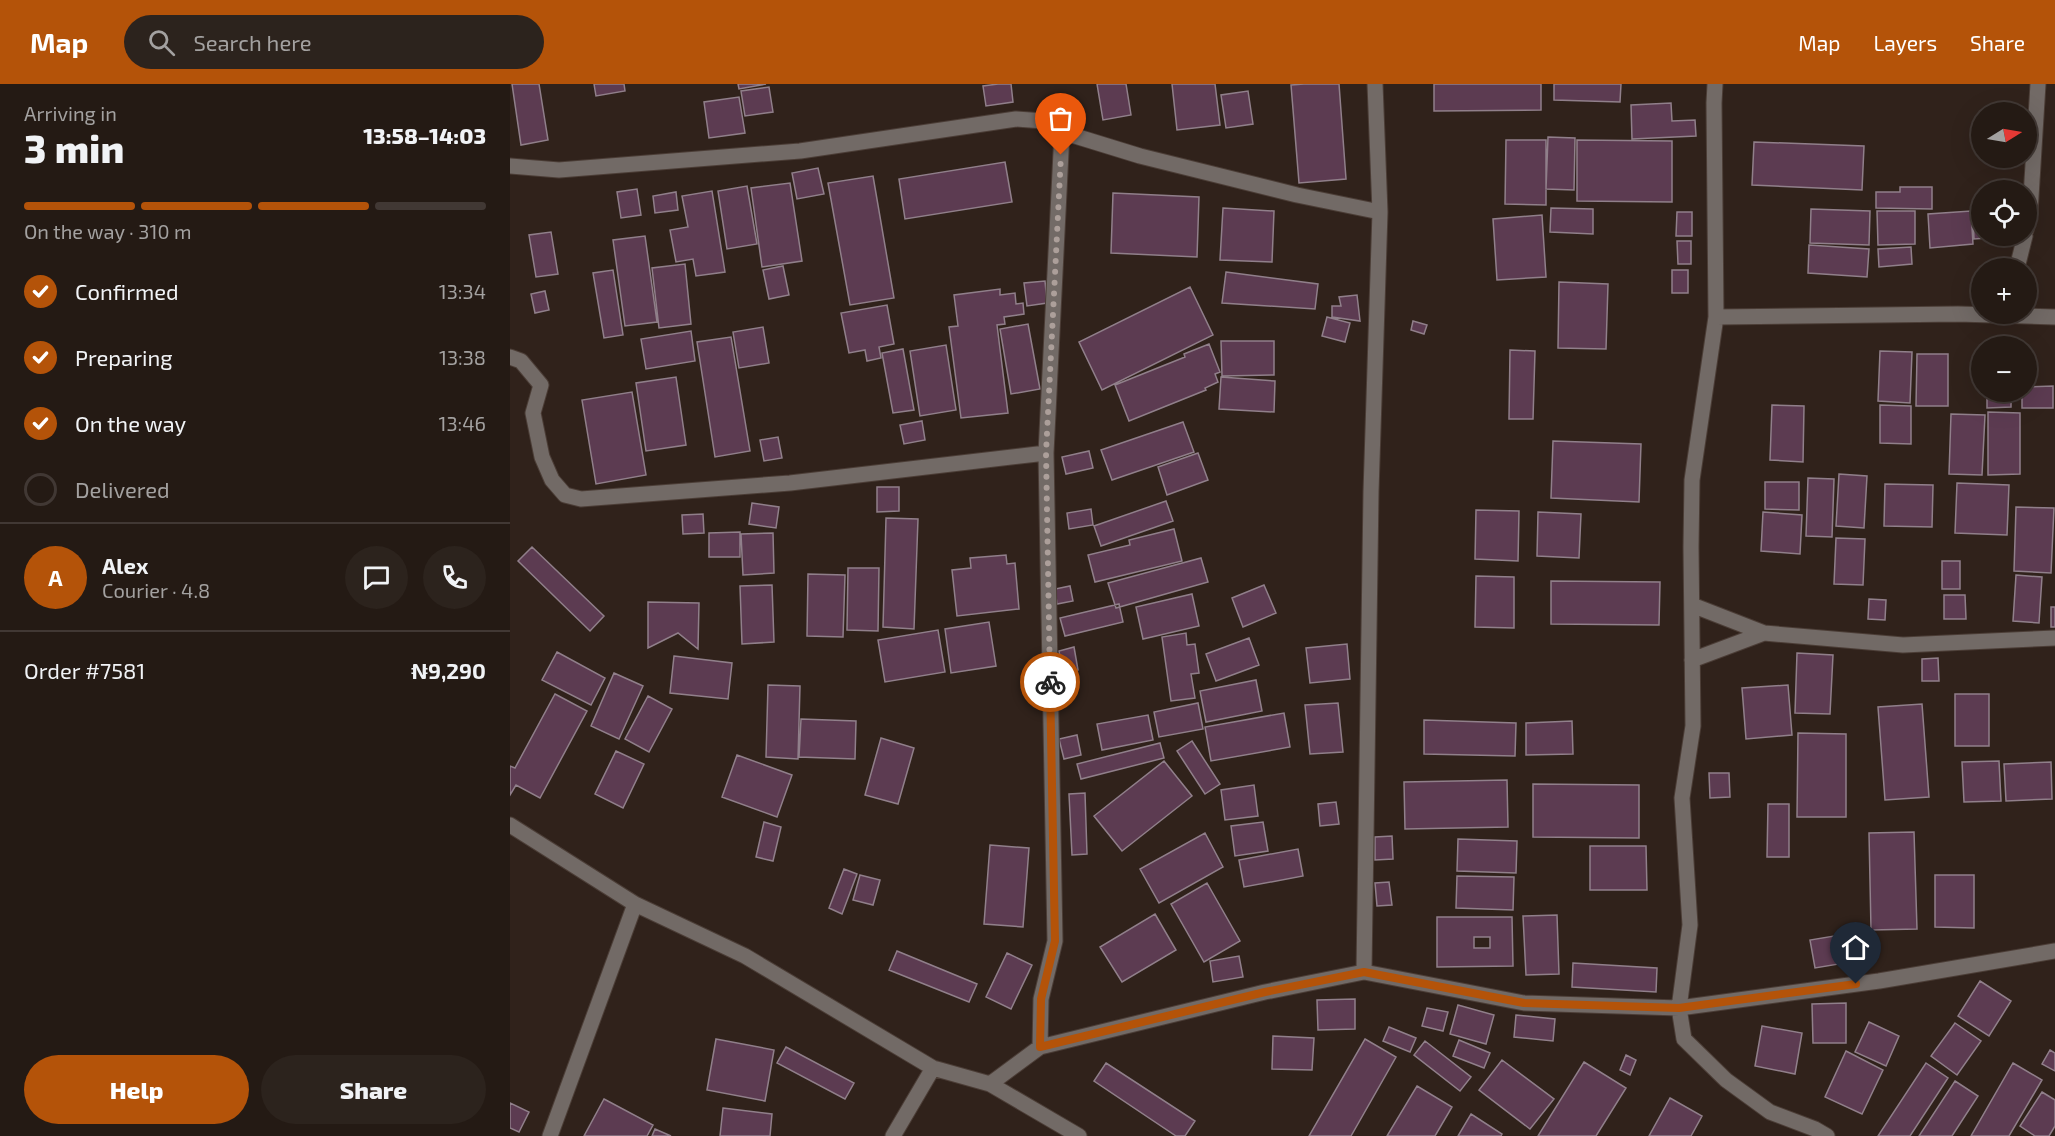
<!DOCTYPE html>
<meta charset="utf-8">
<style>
body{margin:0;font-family:"Exo 2",sans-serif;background:#2c231d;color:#f1f3f6;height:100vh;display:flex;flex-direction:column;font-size:22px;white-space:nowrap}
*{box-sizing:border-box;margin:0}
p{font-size:20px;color:#a3a1a0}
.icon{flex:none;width:33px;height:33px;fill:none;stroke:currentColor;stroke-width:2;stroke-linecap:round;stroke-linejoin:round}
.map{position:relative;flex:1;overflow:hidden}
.side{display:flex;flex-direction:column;background:#241a14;width:510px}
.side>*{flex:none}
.needle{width:39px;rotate:79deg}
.controls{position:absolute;left:1461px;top:18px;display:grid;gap:12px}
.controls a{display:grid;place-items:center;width:66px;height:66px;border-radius:50%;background:#241a14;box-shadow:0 6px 24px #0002,0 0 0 2px #413834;font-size:30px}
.pin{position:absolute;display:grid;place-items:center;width:51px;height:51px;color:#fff;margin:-62px -26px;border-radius:50% 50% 50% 0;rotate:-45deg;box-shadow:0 0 6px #0007}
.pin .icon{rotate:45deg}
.courier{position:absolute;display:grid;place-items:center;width:60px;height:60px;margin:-30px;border:4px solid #b45309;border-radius:50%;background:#fff;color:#222;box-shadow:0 2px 8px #0007}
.summary em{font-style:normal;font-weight:800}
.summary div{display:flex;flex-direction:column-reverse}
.summary{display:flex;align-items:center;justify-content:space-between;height:102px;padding:0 24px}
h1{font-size:39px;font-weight:800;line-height:45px}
.bar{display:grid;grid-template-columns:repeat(4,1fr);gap:9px 6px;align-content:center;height:72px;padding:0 24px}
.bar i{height:8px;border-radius:4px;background:#413834}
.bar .on{background:#b45309}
.bar p{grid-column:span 4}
.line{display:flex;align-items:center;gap:15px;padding:0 24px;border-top:2px solid #413834}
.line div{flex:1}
.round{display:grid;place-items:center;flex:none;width:63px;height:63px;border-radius:32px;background:#2c231d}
ol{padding:0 24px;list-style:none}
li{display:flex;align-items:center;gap:18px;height:66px}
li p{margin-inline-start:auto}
li .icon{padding:6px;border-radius:50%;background:#b45309;color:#fff;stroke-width:4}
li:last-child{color:#a3a1a0}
li i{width:33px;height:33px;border:3px solid #413834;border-radius:50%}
.action{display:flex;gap:12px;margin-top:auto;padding:12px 24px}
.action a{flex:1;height:69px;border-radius:36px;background:#b45309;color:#fff;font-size:24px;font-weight:800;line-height:69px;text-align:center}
.action a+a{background:#2c231d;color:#f1f3f6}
header{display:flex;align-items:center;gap:36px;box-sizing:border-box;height:84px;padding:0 30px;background:#b45309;color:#fff}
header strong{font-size:28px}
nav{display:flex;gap:33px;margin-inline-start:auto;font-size:21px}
.search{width:420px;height:54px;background:#2c231d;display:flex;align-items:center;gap:15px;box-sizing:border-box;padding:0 21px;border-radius:33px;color:#a3a1a0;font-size:22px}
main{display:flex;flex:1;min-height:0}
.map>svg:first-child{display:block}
.building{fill:#5c3b51;stroke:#907f8a;stroke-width:1.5;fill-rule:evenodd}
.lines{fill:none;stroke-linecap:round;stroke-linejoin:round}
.minor-casing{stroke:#4b3d36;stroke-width:17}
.minor{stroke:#726a66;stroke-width:15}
.done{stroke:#ac9f9a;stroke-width:6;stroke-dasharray:0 10.8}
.route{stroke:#b45309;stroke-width:8}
</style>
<header>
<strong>Map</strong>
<div class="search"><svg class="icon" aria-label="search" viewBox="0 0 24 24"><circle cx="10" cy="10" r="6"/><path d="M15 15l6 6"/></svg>Search here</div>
<nav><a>Map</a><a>Layers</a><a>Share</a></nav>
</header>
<main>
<section class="side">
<div class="summary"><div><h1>3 min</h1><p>Arriving in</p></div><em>13:58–14:03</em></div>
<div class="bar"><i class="on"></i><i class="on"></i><i class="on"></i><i></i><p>On the way · 310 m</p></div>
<ol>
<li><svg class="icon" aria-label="check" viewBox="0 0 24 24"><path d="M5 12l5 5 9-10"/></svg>Confirmed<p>13:34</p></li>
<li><svg class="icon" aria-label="check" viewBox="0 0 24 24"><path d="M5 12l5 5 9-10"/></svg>Preparing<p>13:38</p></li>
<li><svg class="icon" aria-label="check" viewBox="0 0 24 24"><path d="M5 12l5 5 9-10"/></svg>On the way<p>13:46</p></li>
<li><i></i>Delivered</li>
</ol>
<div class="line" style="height:108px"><b class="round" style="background:#b45309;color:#fff">A</b><div><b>Alex</b><p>Courier · 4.8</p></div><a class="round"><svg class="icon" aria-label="chat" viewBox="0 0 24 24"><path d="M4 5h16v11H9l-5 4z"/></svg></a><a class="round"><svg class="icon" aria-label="phone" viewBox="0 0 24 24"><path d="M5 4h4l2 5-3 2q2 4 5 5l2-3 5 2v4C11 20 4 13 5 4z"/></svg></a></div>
<div class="line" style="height:78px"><div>Order #7581</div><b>₦9,290</b></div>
<div class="action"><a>Help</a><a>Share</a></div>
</section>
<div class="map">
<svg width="1545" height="1052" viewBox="0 0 1545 1052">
<rect width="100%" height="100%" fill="#30221b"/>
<!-- building -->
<path class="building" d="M2,0H29L38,56L11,61Z
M84,0H114L115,7L86,12Z
M228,0H256L229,5Z
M488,0H501L503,18L476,22L473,2Z
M587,0H616L621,31L593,36Z
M662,0H705L710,41L667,46Z
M794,0H829L836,95L789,99L781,1Z
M924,0H1031V26L924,27Z
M1044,0H1111L1110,18L1044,16Z
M259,3L263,28L235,32L231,7Z
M738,7L743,40L716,44L711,11Z
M229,13L235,49L199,54L194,18Z
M1161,19L1162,37L1185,36L1186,52L1122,55L1121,21Z
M1038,53L1065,54L1064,106L1036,105Z
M996,56H1036V121L995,120Z
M1067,56L1162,57V118L1067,117Z
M1244,58L1354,62L1352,106L1242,101Z
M495,78L502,118L395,135L389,95Z
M308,84L314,110L287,115L282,89Z
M363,92L384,214L340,221L318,99Z
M280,99L292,177L252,183L241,104Z
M237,102L247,160L217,165L208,107Z
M1390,103H1422V125L1366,124V108H1390Z
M127,105L131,131L111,134L107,108Z
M202,107L215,188L186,192L183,175L166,178L160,146L178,143L172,112Z
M166,108L168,126L145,129L143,112Z
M603,109L689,113L687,173L601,169Z
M713,124L764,127L762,178L710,176Z
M1041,124L1083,125V150L1040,148Z
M1301,125L1360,127L1359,161L1300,159Z
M1367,127H1405V160L1368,161Z
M1461,127L1463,160L1420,164L1418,130Z
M1167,128H1182V152H1166Z
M1472,129V152H1505L1464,155L1463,130Z
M1032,131L1036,193L987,196L983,135Z
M41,148L48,190L26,193L19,151Z
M135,152L147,238L115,242L103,156Z
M1167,157H1181V180H1168Z
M1299,161L1359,165L1357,193L1298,189Z
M1401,163L1402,180L1369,183L1368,165Z
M175,180L181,240L149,244L142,184Z
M273,182L279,211L259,215L253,186Z
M103,186L113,251L94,254L83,189Z
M1162,186H1178V209H1162Z
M716,188L808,200L805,225L712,219Z
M535,197L537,219L517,222L514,199Z
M1049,198L1098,200L1096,265L1048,264Z
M680,203L703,251L592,306L569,258Z
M490,205V211L505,209L506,220L513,219L514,230L494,233L495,240L487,241L498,329L451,334L439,243L448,242L444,211Z
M35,207L39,226L25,229L21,210Z
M847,211L850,237L822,233V222H831L829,213Z
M377,221L384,260L369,263L371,274L357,277L355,266L339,269L331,229Z
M817,233L840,239L835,258L812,252Z
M903,237L917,241L914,250L901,246Z
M518,240L530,305L501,310L490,245Z
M253,243L259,279L229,284L223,248Z
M181,247L185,277L136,285L131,255Z
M221,253L240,367L205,373L187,258Z
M711,257H764V291L712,292Z
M699,260L710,288L705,290L708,298L695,304L696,306L619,337L605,301L675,273L674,270Z
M436,261L446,326L410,332L400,267Z
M393,265L404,326L383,329L372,269Z
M1000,266L1025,267L1023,335H999Z
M1370,267L1402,268L1400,319L1368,317Z
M1407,270H1438V322H1406Z
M166,293L176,361L136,367L126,299Z
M711,293L765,297L764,328L709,325Z
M1543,302V324H1512V308H1516V303Z
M122,308L136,391L86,400L72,316Z
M1477,308H1501V323L1477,324Z
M1262,321L1294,322L1293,378L1260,376Z
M1370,321L1401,322V360L1370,359Z
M1478,328L1510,329V390L1478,391Z
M1441,330L1475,331L1472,391L1439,390Z
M412,337L415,356L394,360L390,341Z
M673,338L684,368L602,396L591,366Z
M268,353L272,374L254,377L250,356Z
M1043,357L1131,360L1129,418L1041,414Z
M579,367L583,384L556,390L552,373Z
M688,369L698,396L657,411L648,383Z
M1329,390L1357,392L1354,444L1326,442Z
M1298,394L1324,395L1322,453L1296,452Z
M1255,398H1289V426L1255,425Z
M1447,399L1499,401L1497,451L1445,449Z
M1375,400L1423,401L1422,443L1374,442Z
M367,403H389V427L367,428Z
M656,417L663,437L591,462L584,442Z
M242,419L269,423L266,444L239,440Z
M1506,423L1544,424L1541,489L1504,487Z
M581,425L583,441L559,445L557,429Z
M966,426L1009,427L1008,477L965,475Z
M1028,428L1071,430L1069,474L1027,472Z
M1253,428L1292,431L1290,470L1251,467Z
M193,430L194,449L173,450L172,431Z
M376,434L408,435L404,545L373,543Z
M664,445L672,477L585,498L578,471L620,461L619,456Z
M230,448V473H199V449Z
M263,449L264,489L233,491L231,450Z
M1326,454L1355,455L1353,501L1324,500Z
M22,463L94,532L80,547L8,477Z
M496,471L497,480L505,479L509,525L447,532L442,486L461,484L460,474Z
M691,474L698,498L606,524L598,499Z
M1432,477H1450V505H1432Z
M338,484H369L368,547L337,546Z
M298,490L335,491L333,553L297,552Z
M1506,491L1532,493L1529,539L1503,537Z
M966,492L1004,493V544L965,543Z
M1041,497L1150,498L1149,541L1041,540Z
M262,501L264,558L232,560L230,502Z
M754,501L766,529L733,543L722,514Z
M560,502L563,517L547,520L545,505Z
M682,510L689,542L633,555L626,523Z
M1434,511H1455L1456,535H1434Z
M1359,515L1376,516L1375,536L1358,535Z
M138,518L189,519L188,565L168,549L138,564Z
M609,520L613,538L555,552L550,534Z
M1541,523H1545V543H1541Z
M479,538L486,582L441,589L435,545Z
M428,546L435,588L375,598L368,556Z
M676,549L677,561L685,560L689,589L681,590L685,614L661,617L652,553Z
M739,554L749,581L706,597L696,570Z
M837,560L840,595L800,599L796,564Z
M564,563L568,586L553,589L549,567Z
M47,568L95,594L81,621L32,596Z
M1287,569L1323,571L1320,630L1285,629Z
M164,572L222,579L218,615L160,609Z
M1428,574L1429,597H1412V575Z
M104,589L133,602L109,655L81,642Z
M746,596L752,627L696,638L690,607Z
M258,601L290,602L288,675L256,673Z
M1278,601L1282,651L1236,655L1232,604Z
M45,610L77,627L30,714L6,701L0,711V682L5,684Z
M1445,610H1479V662H1445Z
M138,612L162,625L139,668L115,655Z
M688,619L693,645L649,653L644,628Z
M828,619L833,668L800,670L795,621Z
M1412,620L1419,713L1375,716L1368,623Z
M774,629L780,663L701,677L695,643Z
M638,631L643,656L592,666L587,640Z
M291,635L346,637L345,675L289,673Z
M914,636L1006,639L1005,672L914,670Z
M1062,637L1063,670L1016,671V639Z
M1288,649L1336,650V733H1287Z
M567,651L571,671L554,675L549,655Z
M371,654L404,664L388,720L355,711Z
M682,657L710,700L695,710L667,667Z
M650,659L654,674L571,695L567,680Z
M106,667L134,680L113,724L85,710Z
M227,671L282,691L267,733L212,713Z
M654,677L682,712L612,767L584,732Z
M1489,677L1491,717L1454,718L1452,678Z
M1541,678L1542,715L1496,717L1494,680Z
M1199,689H1219L1220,713L1200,714Z
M997,696L998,743L895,745L894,698Z
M1023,700L1129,701V754L1023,753Z
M744,701L748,732L715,736L711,706Z
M575,709L577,770L562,771L559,710Z
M826,718L829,740L810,742L808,720Z
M1258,720H1279V773H1257Z
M254,738L271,743L263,777L246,773Z
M753,738L758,767L725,772L721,742Z
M1404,748L1407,845L1361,846L1359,749Z
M695,749L713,783L649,819L630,785Z
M882,752L883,775L865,776V753Z
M948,755L1007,757L1006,789L947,787Z
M480,761L519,764L513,843L474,840Z
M1080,762H1136L1137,806H1080Z
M788,765L793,792L734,803L729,776Z
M334,785L347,790L332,830L319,824Z
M350,791L370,796L363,821L343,816Z
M1425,791H1464V844L1425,843Z
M947,792L1004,793L1003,826L946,824Z
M879,798L882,821L867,822L865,799Z
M697,799L730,857L694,878L661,820Z
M645,830L666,866L612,898L590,863Z
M1047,831L1049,890L1016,891L1013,832Z
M927,833H1002L1003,882L927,883ZM964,853H980V864H964Z
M1336,850L1341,878L1305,884L1300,856Z
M387,867L467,900L459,918L379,886Z
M497,869L522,881L501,925L476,913Z
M729,872L733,893L703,898L700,877Z
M1063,879L1147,884L1146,908L1062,903Z
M1470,897L1501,917L1479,952L1448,932Z
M845,915V945L808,946L807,916Z
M1336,919V959H1303L1302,920Z
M948,921L984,931L976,960L940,950Z
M917,924L938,928L933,947L912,942Z
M1006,931L1045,935L1043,957L1004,953Z
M1359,938L1389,952L1376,982L1345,968Z
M1445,939L1471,957L1447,991L1421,972Z
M1252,942L1292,949L1285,990L1245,982Z
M879,943L906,954L900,968L873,957Z
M763,952L804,954L802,986L762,985Z
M206,955L264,966L255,1017L197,1006Z
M855,955L886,973L841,1052H799Z
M949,956L980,969L974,984L943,972Z
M915,957L961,993L950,1007L904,971Z
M276,963L344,999L335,1015L267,979Z
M1540,966L1545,969V987L1532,980Z
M1336,967L1373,986L1352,1030L1315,1013Z
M1116,971L1126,976L1120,991L1110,986Z
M992,976L1044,1015L1020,1045L969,1006Z
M1074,978L1116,1004L1086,1052H1028Z
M596,979L685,1037L675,1052H666L584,997Z
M1416,979L1438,994L1400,1052H1368Z
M1503,979L1532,996L1499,1052H1461Z
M1445,997L1468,1012L1442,1052H1409Z
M907,1002L942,1023L925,1052H877Z
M1532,1008L1545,1016V1042L1539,1052H1525L1510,1042Z
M1160,1014L1192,1032L1181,1052H1139Z
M94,1015L143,1041L137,1052H74Z
M0,1019L19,1028L9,1048L0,1044Z
M213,1024L262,1030L260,1052H210Z
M961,1030L992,1050L991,1052H948Z
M145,1045L161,1052H142Z"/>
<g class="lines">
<defs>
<path id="minor" d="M1205,0L1204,19L1206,233L1182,396L1181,463L1183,642L1172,714L1180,841L1169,924L1174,955L1216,996L1260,1028L1305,1045L1317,1052
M0,82L49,86L290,67L506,35L534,37L552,48L630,72L787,111L870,128
M1516,146L1520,129L1528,0
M1507,184L1515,152
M1206,233L1448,230L1545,233
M0,273L11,277L31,301L23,329L32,373L42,396L55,411L71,415L280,399L536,369
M1182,521L1254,549L1393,561L1545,554
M1182,576L1254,549
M0,741L125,820L235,872L423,984L480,1000L569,1052
M854,888L861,408L870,128L865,0
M530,963L755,908L854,888L1014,919L1169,924L1369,897L1545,867
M480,1000L530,963L531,915L545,857L536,369L552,48
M40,1052L125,820
M383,1052L423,984"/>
</defs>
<!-- minor casing -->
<use href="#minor" class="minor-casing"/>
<!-- minor -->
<use href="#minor" class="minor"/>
</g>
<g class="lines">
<!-- done -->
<path class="done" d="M540,598L536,369L551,71"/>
<!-- route -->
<path class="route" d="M540,598L545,857L531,915L530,963L755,908L854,888L1014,919L1169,924L1346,900"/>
</g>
</svg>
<div class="controls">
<a><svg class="needle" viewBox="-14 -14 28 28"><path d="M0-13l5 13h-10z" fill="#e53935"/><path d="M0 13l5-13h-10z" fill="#a3a1a0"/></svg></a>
<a><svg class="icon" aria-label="locate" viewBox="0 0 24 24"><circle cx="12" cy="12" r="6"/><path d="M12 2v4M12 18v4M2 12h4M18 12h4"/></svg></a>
<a>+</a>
<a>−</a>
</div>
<div class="pin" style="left:551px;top:71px;background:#ea580c"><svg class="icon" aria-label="bag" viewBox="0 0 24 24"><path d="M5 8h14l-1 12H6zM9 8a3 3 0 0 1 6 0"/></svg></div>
<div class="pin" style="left:1346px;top:900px;background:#1f2937"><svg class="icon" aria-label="home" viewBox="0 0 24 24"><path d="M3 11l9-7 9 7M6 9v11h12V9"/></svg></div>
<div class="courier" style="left:540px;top:598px"><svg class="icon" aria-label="bike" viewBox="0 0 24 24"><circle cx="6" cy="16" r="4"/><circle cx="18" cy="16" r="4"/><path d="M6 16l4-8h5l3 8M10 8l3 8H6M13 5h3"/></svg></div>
</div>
</main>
